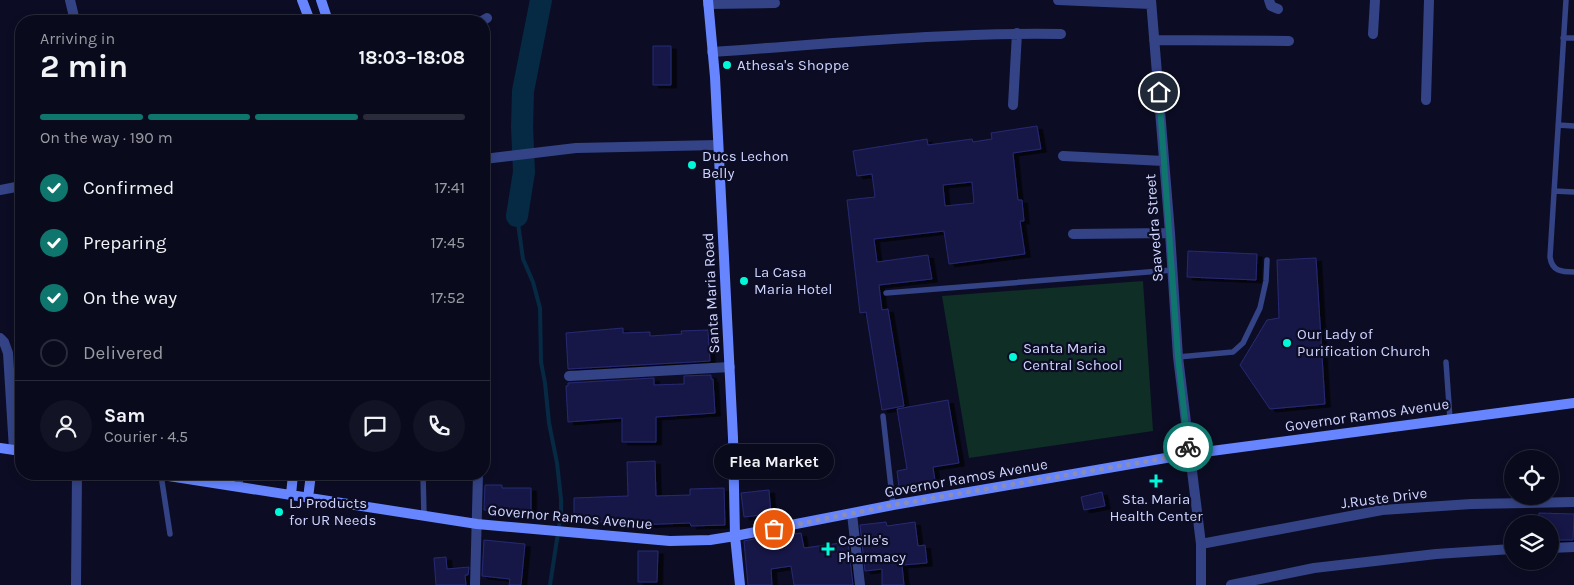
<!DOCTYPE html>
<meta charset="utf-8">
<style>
body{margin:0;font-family:Karla,sans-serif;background:#121324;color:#f1f3f6;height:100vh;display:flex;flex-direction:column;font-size:19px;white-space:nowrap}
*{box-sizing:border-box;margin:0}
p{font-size:16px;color:#999aa3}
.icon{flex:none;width:28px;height:28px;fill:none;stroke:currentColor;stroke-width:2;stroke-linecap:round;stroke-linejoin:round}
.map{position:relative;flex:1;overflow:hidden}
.side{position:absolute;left:15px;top:15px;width:475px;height:465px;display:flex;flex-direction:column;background:#090a1b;border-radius:20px;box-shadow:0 2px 8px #0003,0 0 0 1px #292b3a}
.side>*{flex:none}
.fabs{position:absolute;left:1504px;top:450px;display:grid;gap:10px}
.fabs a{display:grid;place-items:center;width:55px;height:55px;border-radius:50%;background:#090a1b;box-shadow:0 2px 8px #0003,0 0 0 1px #292b3a;font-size:25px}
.pin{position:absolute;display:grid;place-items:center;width:42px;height:42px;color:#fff;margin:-21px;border:2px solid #fff;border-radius:50%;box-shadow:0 1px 5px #0007}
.courier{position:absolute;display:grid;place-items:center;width:50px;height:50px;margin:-25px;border:4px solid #0f766e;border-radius:50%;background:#fff;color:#222;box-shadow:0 1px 6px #0007}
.bubble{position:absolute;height:35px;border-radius:18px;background:#090a1b;box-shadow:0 2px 8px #0003,0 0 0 1px #292b3a;font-size:16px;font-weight:700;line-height:35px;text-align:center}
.head em{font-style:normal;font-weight:700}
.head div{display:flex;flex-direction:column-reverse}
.head{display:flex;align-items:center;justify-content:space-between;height:85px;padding:0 25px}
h1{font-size:32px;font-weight:700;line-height:38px}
.bar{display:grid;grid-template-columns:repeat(4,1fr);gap:8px 5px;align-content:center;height:60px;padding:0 25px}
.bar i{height:6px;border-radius:4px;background:#292b3a}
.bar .active{background:#0f766e}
.bar p{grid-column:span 4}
.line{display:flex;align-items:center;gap:12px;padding:0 25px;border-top:1px solid #292b3a}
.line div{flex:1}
.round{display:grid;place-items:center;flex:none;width:52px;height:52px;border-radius:26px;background:#121324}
ol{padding:0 25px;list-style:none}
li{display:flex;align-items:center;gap:15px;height:55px}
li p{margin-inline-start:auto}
li .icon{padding:5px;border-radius:50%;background:#0f766e;color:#fff;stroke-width:4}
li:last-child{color:#999aa3}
li i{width:28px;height:28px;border:2px solid #292b3a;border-radius:50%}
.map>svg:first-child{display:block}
.green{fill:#0f2e26}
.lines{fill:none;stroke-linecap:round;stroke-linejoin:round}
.stream{stroke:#062a43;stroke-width:4}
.river{stroke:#062a43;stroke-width:22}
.building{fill:#171846;stroke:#272974;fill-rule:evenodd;filter:url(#shadow)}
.lane{stroke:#334386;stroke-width:5.5}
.street{stroke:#334386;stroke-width:10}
.secondary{stroke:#6685ff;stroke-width:10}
.done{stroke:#8b8eb2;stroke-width:5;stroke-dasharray:0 9}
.route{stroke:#0f766e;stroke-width:6}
.poi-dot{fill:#00fad9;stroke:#0c0d24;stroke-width:2}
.labels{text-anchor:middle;stroke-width:4.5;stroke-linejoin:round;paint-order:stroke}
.poi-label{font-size:15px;fill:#cfd4ff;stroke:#0c0d24;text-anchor:start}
.street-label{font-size:15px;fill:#cfd4ff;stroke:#0c0d24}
</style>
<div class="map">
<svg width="1574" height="585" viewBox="0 0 1574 585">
<defs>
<filter id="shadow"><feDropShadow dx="5.5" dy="3" stdDeviation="0" flood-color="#0009"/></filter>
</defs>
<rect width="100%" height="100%" fill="#0c0d24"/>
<!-- green -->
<path class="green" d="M1143,281L1153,431L969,458L942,296Z"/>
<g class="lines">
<!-- stream -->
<path class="stream" d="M517,216L523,259L533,282L540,308L541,362L545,383L549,423L557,463L561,499V513L550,585"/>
<!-- river -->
<path class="river" d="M517,216L524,172L522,127L523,91L541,0"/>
</g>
<!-- building -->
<path class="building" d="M653,46H671V85H653Z
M1037,126L1041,149L1013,153L1018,200H1022L1024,221H1020L1025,254L949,264L944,231L874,239L877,262L928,255L932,279L879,285L882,310L888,309L904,406L882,410L866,312L860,313L847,200L875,197L872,174L857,176L853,151L927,139L928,145L972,139L973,142L992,139L991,133ZM972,182L974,203L945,206L943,185Z
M1188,251L1257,254L1256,280L1187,277Z
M1316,258L1325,404L1270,409L1240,365L1267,320L1279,318L1277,260Z
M623,328V333L650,332V336L682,334L681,331L708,330L710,361L568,369L566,333Z
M711,375V379H713L715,413L656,417V442H622V418L568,422L566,386H568V383L654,378V385L684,384V376Z
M948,400L959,463L933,467L935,481L899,487L897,471L907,469L897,409Z
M655,461L656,496L690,495V489L724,488L725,525L691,526L690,523L633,525L632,521L599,522V518L574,519V498L628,496L627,462Z
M485,485H502V488H531V516H508V510H484Z
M769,490L771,514L744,517L741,493Z
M1102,492L1105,506L1084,510L1081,497Z
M1539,513L1574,514L1573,540H1550V524H1538Z
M886,522L887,526L915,522L918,546L925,545L927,563L902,565L904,585H882V569L865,571L860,525Z
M801,533L804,548L848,542L853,585H794L791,566L771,569L772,585H748L744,541L779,534V536Z
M484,540L525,544L521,585H509L510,579L482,576Z
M638,551H658L657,582H638Z
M446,557L447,569L469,567L468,575H465L466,585H436L434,558Z"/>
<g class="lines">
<!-- lane -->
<path class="lane" d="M1566,0L1550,257C1552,271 1561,272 1574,272
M1563,38H1574
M1558,125L1574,126
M1554,191L1574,192
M886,293L1173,270
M1178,357L1233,352L1243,343L1260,308L1266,281L1267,260
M1446,362L1450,419
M883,416L893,505
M423,474L424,516
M161,475L170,534
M239,486L242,474"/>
<!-- street -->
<path class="street" d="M70,0L75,21
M1058,0L1151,4
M1151,0L1170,233L1178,357L1201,544V585
M1269,0L1271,6L1278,9
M708,4L775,3
M482,21L487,18
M1373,34L1375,0
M1154,40L1289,41
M712,52C829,44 945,32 1061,34
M1426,100L1429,0
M1013,105L1017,33
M1063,156L1164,161
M484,159L576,148L718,145
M0,190L21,186
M1073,234L1170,233
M0,338L4,342L8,353L14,450
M569,376L730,367
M852,514L860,585
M1201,544L1382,510L1471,504L1574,502
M1550,548L1574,547
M76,585L77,474
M475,585L478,474
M1231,585L1314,568L1436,554L1512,549"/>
<!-- secondary -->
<path class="secondary" d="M302,0L310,21
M321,0L328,21
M708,0L715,77L733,438L735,536L740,585
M0,448L21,451
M156,474L477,524L670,541L710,540L735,536L893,505L1189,454L1574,403
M291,495L293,474
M308,498L311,474"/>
</g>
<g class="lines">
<!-- done -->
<path class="done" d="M774,529L893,505L1189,454L1188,447"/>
<!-- route -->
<path class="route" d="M1159,92L1178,357L1188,447"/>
</g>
<!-- markers -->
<g class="poi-dot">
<circle cx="727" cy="65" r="5"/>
<circle cx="692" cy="165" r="5"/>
<circle cx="744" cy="281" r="5"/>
<circle cx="1287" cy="343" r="5"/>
<circle cx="1013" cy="357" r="5"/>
<path d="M1153.5 473.5h5v5h5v5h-5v5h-5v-5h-5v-5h5z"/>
<circle cx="279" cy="512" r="5"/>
<path d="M825.5 541.5h5v5h5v5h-5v5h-5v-5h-5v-5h5z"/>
</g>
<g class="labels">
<!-- poi labels -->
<g class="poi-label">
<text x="737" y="70">Athesa's Shoppe</text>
<text x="702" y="161">Ducs Lechon<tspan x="702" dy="17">Belly</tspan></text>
<text x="754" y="277">La Casa<tspan x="754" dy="17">Maria Hotel</tspan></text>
<text x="1297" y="339">Our Lady of<tspan x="1297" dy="17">Purification Church</tspan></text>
<text x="1023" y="353">Santa Maria<tspan x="1023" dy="17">Central School</tspan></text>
<text x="1156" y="504" text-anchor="middle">Sta. Maria<tspan x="1156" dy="17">Health Center</tspan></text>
<text x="289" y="508">LJ Products<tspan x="289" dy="17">for UR Needs</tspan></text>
<text x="838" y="545">Cecile's<tspan x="838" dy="17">Pharmacy</tspan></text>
</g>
<!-- street labels -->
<g class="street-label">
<text transform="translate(1154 228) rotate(-94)" y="5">Saavedra Street</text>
<text transform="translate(711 293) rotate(-93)" y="5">Santa Maria Road</text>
<text transform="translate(1367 415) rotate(-8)" y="5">Governor Ramos Avenue</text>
<text transform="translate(966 478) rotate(-10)" y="5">Governor Ramos Avenue</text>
<text transform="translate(1384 498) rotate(-7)" y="5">J.Ruste Drive</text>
<text transform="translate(570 517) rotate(5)" y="5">Governor Ramos Avenue</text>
</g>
</g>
</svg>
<div class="fabs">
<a><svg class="icon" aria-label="locate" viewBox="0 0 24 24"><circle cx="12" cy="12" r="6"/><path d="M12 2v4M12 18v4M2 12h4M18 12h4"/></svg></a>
<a><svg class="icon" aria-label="layers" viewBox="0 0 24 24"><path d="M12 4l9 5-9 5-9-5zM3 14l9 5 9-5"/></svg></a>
</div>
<div class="pin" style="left:774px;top:529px;background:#ea580c"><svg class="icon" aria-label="bag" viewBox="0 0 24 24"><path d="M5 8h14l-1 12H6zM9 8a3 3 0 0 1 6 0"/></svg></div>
<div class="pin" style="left:1159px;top:92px;background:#1f2937"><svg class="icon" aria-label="home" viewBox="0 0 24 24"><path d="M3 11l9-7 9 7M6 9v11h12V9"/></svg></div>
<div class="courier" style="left:1188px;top:447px"><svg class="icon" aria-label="bike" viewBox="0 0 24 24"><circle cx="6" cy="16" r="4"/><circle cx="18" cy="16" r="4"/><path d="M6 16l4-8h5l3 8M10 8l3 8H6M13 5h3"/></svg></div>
<div class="bubble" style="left:714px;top:444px;width:120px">Flea Market</div>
<section class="side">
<div class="head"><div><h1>2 min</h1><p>Arriving in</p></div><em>18:03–18:08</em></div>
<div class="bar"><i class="active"></i><i class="active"></i><i class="active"></i><i></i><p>On the way · 190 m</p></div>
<ol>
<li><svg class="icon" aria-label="check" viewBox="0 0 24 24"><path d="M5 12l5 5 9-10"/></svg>Confirmed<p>17:41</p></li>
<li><svg class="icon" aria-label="check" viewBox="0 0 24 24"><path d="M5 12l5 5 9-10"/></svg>Preparing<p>17:45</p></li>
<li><svg class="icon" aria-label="check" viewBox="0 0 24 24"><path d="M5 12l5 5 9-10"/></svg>On the way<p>17:52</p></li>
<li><i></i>Delivered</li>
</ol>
<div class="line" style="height:90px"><a class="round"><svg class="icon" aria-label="person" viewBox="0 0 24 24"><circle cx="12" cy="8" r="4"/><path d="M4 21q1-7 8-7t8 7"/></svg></a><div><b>Sam</b><p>Courier · 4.5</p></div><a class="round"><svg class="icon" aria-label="chat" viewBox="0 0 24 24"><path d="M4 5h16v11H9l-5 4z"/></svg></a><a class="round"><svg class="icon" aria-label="phone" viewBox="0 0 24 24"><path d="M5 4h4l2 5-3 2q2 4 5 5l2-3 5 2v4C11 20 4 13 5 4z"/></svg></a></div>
</section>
</div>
